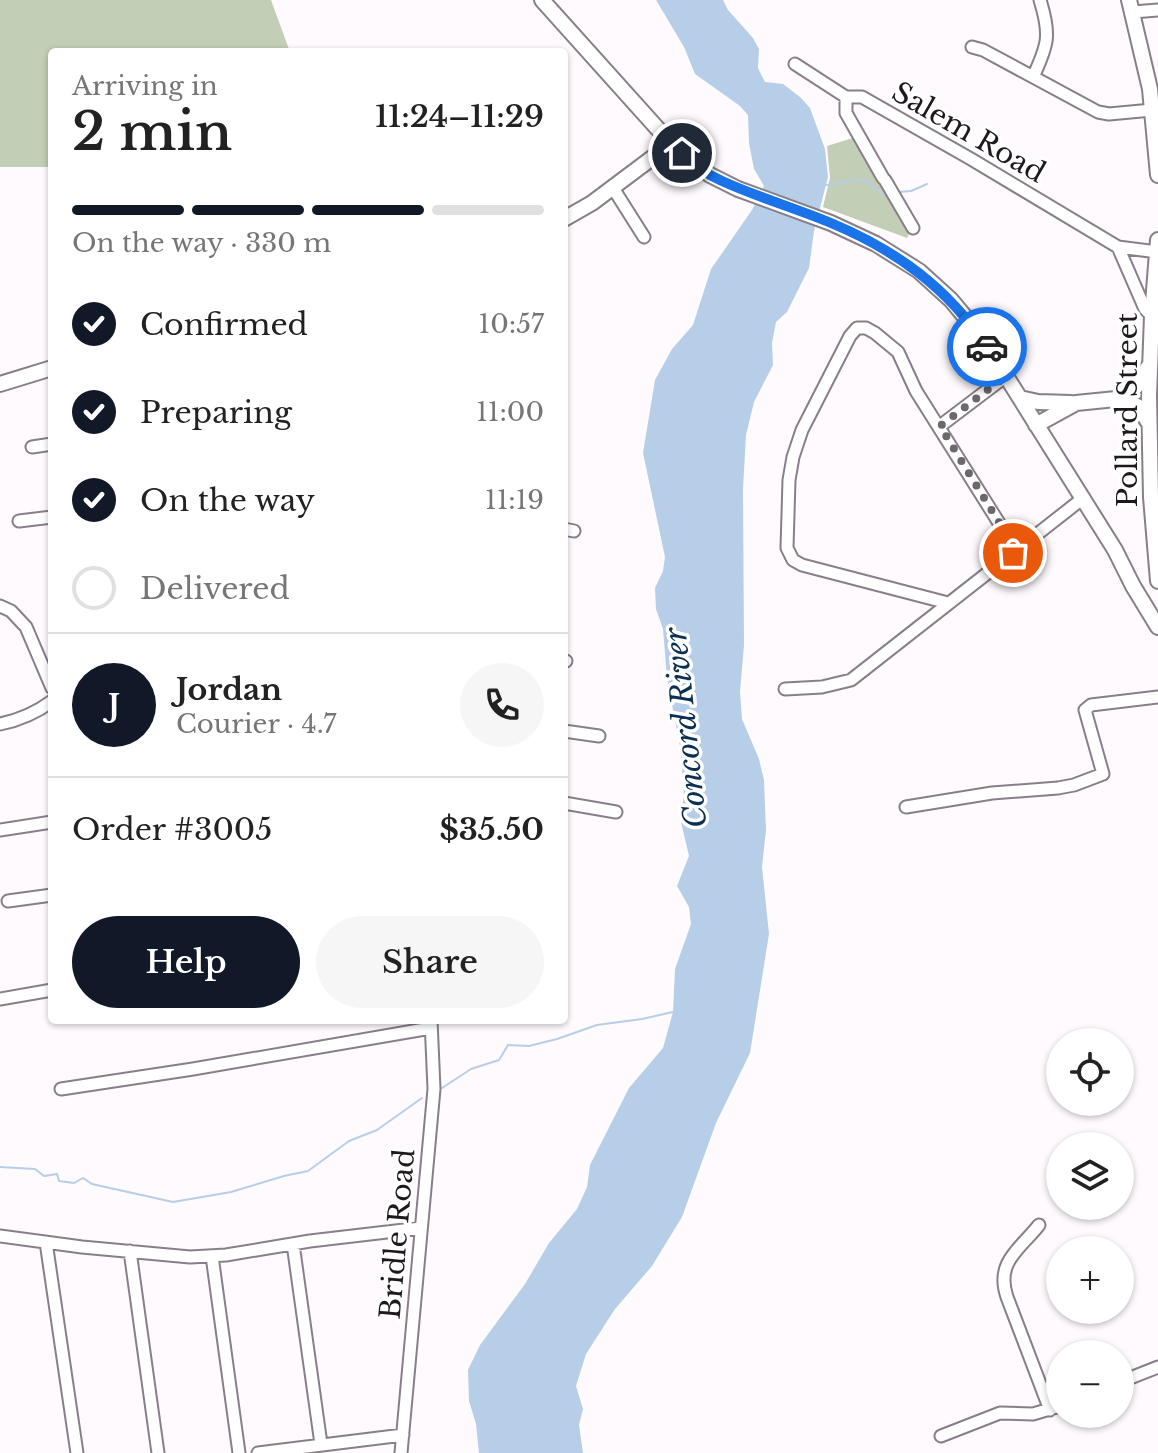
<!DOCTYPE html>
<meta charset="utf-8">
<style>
body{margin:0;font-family:"Libre Baskerville",serif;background:#f6f6f6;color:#222;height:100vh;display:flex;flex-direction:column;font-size:30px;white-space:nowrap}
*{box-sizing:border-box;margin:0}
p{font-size:26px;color:#767676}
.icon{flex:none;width:44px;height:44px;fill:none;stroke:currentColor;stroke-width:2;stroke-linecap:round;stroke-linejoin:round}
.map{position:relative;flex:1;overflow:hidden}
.panel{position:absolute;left:48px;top:48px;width:520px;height:976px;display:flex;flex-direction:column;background:#fff;border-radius:8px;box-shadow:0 2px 6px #0004}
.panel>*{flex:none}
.buttons{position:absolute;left:1046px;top:1028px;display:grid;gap:16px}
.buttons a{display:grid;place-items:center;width:88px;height:88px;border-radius:50%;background:#fff;box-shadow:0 2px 6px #0004;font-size:40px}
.pin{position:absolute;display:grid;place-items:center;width:68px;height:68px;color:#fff;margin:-34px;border:4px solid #fff;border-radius:50%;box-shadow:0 2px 8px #0007}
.courier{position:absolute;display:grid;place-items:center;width:80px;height:80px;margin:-40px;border:6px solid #1a73e8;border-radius:50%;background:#fff;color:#222;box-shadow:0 2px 10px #0007}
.headline em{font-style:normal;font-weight:600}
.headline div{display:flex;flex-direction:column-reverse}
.headline{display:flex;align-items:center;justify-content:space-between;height:136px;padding:0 24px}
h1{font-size:52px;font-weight:600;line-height:60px}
.bar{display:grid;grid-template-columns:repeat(4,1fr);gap:12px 8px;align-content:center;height:96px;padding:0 24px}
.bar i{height:10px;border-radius:6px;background:#e0e0e0}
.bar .selected{background:#111827}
.bar p{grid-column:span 4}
.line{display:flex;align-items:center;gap:20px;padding:0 24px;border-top:2px solid #e0e0e0}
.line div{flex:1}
.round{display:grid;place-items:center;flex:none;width:84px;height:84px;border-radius:42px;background:#f6f6f6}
ol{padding:0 24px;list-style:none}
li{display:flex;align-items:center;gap:24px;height:88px}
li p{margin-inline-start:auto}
li .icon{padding:8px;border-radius:50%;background:#111827;color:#fff;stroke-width:4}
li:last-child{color:#767676}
li i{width:44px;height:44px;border:4px solid #e0e0e0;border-radius:50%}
.primary-button{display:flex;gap:16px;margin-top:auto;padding:16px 24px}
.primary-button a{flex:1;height:92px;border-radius:48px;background:#111827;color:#fff;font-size:32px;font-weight:600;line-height:92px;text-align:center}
.primary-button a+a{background:#f6f6f6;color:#222}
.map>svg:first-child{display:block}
.green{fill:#c2ceb5}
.water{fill:#b7cee8}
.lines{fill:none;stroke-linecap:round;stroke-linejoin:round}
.stream{stroke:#b7cee8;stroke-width:2}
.minor-casing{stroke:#887f88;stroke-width:15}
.major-casing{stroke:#887f88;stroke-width:18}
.minor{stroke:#fff;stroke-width:11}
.major{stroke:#fff;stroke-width:14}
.done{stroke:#6c686b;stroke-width:8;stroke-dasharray:0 14.4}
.route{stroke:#1a73e8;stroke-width:10}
.labels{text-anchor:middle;stroke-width:7;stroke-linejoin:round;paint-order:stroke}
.street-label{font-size:28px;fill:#1d191c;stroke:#fff}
.water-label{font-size:30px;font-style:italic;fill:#0b3052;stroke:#fff}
</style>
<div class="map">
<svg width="1158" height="1453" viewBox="0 0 1158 1453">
<rect width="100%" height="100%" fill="#fefafe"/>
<!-- green -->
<path class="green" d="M0,0H271L290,52H52V167H0Z
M856,137L910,232L907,238L823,207L830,178L827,146Z"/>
<!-- water -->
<path class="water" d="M656,0H723L728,10L753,38L759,49L758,68L765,82L783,84L800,97L810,108L825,149L828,177L814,231L809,268L787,312L776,322L772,343L773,365L754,402L746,435L743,489L744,645L740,692L742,719L759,759L764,780L766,830L762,867L769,934L750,1053L716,1123L682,1217L652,1266L615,1309L586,1354L576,1386L583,1409L579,1425L583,1453H479L476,1424L469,1401L468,1370L480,1345L525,1284L549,1243L577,1209L587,1187L590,1165L629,1088L663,1048L673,1012L675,969L691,924L689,907L677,886L689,856L680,818L684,796L681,752L667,678L663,629L656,609L655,588L663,571L665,557L643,453L655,380L672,349L693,325L711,269L752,210L764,186L754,169L749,143L748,115L740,106L695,74L684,47Z"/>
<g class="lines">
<!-- stream -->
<path class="stream" d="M826,185C839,185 856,176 869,183C876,188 878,193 887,195
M899,192L911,191L927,184
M442,1088L471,1069L499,1060L508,1045L529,1046L557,1039L597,1025L642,1019L673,1012
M0,1167L35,1169L44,1176L57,1174L59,1181L74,1183L83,1178L92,1184L173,1202L231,1192L284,1176L308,1171L349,1141L377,1130L422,1098"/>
<defs>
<path id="minor" d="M1133,12L1158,10
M972,47L983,50L1098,112L1109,114L1152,110
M795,64L846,97H862L971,159L1118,247L1158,252
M1033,77C1048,45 1051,35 1040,0
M846,97V113L883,178
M885,180L913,228
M613,188L644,237
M1118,247L1145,309L1152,316
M940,426L1006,376
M32,447L52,444
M19,521L52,517
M564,529L574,531
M948,603L802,565L793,560L787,548L789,480L793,457L802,430L850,336L857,328H866L875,333L898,352L916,391L1016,550
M0,606L11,611L26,627L52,688
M564,661H566
M785,689L822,687L851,680L1082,499
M0,724C20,720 36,713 52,701
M564,731L599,736
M564,803L616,812
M906,807L992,793L1058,788L1074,785L1103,774L1085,710L1091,705L1158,697
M0,830L52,822
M8,901L52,895
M0,999L52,990
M61,1089L193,1069L431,1028
M1039,1225C1020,1249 995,1262 1007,1297L1050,1410
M0,1236L82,1247L190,1257L226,1255L310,1241L421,1228
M46,1242L77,1453
M293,1244L321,1444
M130,1251L158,1453
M212,1256L239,1453
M1120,1382L1158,1367
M941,1436L1000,1413L1033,1414L1060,1406
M258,1453L403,1435
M401,1453L434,1089L431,1020"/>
<path id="major" d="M542,0L657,128L682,153L710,175L738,189L831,223L876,244L919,271L951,300L976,330L1001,368L1115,550L1133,586L1158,627
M1129,0L1150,89L1158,175
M564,219L592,203L672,143
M1158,240L1152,316L1149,396L1151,497L1158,581
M0,384L52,368
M1020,398L1038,402L1071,403
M1116,399C1133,392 1141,384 1148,367
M1036,425L1076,403L1116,399L1127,401L1139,407L1148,422"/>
</defs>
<!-- minor casing -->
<use href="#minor" class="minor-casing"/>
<!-- major casing -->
<use href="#major" class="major-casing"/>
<!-- minor -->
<use href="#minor" class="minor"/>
<!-- major -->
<use href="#major" class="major"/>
</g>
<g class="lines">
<!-- done -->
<path class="done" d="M987,347L1006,376L940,426L1016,550L1013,553"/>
<!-- route -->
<path class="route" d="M682,153L710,175L722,181C757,197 795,208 831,223C896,250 948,288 987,347"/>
</g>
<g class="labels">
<!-- street labels -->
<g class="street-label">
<text transform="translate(969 132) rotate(30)" y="10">Salem Road</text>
<text transform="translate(1127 410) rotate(-90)" y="10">Pollard Street</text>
<text transform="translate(397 1234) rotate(-85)" y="10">Bridle Road</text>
</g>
<!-- water labels -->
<g class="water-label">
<text transform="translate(686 728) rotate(-96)" y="10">Concord River</text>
</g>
</g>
</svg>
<div class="buttons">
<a><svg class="icon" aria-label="locate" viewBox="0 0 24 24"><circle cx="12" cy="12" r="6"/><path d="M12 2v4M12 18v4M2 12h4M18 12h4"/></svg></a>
<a><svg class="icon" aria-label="layers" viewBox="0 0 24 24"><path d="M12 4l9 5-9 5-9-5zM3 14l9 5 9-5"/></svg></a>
<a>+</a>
<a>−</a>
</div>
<div class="pin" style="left:1013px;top:553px;background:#ea580c"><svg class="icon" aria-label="bag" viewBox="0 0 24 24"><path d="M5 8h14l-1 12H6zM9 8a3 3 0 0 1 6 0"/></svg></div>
<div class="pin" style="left:682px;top:153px;background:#1f2937"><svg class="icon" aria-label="home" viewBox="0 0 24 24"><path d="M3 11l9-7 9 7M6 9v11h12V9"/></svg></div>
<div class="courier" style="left:987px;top:347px"><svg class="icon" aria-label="car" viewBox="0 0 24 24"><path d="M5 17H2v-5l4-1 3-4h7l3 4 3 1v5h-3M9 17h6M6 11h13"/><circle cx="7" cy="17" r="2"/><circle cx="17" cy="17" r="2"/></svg></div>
<section class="panel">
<div class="headline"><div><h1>2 min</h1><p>Arriving in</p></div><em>11:24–11:29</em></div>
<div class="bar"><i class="selected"></i><i class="selected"></i><i class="selected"></i><i></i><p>On the way · 330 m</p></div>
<ol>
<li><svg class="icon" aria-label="check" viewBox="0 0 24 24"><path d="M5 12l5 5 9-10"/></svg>Confirmed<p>10:57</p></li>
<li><svg class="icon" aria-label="check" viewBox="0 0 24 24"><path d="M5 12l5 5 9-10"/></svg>Preparing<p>11:00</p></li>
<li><svg class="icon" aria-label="check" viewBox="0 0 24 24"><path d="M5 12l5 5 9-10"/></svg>On the way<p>11:19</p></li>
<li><i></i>Delivered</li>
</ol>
<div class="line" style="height:144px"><b class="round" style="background:#111827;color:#fff">J</b><div><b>Jordan</b><p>Courier · 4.7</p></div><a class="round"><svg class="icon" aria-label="phone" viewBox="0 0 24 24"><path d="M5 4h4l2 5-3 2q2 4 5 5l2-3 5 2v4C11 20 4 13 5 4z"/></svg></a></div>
<div class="line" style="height:104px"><div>Order #3005</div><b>$35.50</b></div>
<div class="primary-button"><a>Help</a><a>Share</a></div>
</section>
</div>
